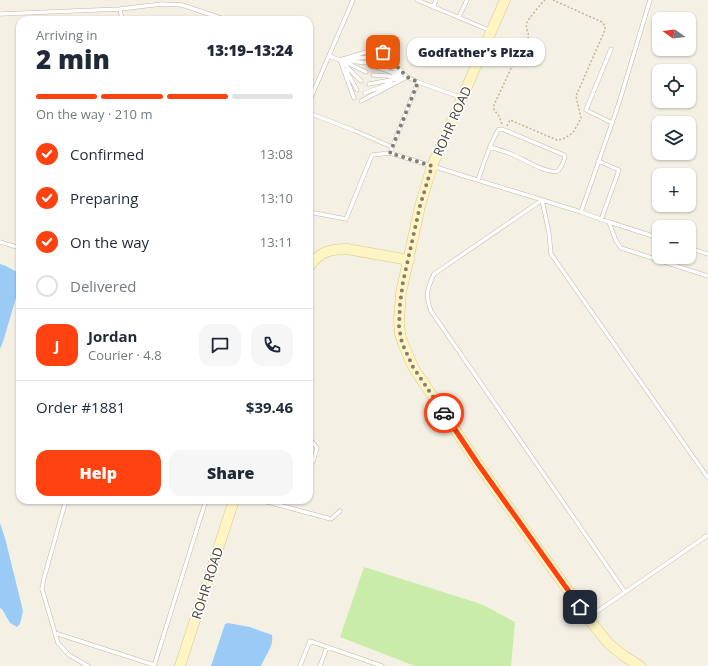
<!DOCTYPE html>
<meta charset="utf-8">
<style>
body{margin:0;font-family:"Open Sans",sans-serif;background:#f6f6f7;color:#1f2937;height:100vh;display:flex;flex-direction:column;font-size:15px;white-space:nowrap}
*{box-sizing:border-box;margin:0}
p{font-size:13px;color:#747a83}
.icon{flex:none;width:22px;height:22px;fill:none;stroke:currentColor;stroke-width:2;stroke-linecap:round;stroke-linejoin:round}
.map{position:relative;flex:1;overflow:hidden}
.sheet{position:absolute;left:16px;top:16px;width:297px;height:488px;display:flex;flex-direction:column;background:#fff;border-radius:12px;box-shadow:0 1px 3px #0004}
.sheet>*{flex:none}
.needle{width:26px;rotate:284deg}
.fabs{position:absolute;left:652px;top:12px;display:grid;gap:8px}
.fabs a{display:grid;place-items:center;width:44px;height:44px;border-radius:8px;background:#fff;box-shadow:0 1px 3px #0004;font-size:20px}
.pin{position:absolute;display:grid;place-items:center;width:34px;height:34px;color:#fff;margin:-17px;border-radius:8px;box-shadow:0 2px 6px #0006}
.courier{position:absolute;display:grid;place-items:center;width:40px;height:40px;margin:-20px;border:3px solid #ff4210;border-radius:50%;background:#fff;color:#222;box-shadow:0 1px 5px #0007}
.bubble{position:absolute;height:28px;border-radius:12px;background:#fff;box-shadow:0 1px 3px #0004;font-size:13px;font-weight:800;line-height:28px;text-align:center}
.headline em{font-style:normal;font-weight:800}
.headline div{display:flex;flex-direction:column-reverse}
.headline{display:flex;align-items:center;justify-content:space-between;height:68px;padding:0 20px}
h1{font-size:26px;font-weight:800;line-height:30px}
.bar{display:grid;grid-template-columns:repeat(4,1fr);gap:6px 4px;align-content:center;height:48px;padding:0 20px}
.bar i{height:5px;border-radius:3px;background:#e0e1e3}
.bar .current{background:#ff4210}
.bar p{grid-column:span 4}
.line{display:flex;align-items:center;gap:10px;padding:0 20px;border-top:1px solid #e0e1e3}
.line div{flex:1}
.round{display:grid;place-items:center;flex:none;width:42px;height:42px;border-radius:12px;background:#f6f6f7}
ol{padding:0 20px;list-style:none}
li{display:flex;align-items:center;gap:12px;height:44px}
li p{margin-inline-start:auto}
li .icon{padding:4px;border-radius:50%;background:#ff4210;color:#fff;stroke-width:4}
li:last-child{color:#747a83}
li i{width:22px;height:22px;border:2px solid #e0e1e3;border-radius:50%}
.primary-button{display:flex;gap:8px;margin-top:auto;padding:8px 20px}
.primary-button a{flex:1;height:46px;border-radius:12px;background:#ff4210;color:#fff;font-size:16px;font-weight:800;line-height:46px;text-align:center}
.primary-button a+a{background:#f6f6f7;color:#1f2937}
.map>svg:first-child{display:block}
.green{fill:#caeca9}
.water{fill:#9acbf7}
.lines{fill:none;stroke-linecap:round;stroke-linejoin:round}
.lane-casing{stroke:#c0b8a6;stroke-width:4.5}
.secondary-casing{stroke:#d7c98f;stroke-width:11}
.path{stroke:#c3b696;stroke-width:1.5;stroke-dasharray:2 2;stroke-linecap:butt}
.lane{stroke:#fff;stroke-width:3.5}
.secondary{stroke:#fff4c3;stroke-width:10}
.done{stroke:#837e71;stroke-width:4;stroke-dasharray:0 7.2}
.route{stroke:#ff4210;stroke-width:5}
.labels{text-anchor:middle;stroke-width:3.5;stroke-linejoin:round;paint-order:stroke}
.street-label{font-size:13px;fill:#464033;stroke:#fff}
</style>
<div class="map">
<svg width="708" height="666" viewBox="0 0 708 666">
<rect width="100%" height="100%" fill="#f4f0e4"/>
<!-- green -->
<path class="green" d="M364,567L481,604L515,622L511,666H415L340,637Z"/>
<!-- water -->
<path class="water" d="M0,264L6,266L20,274V284L3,342L0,349Z
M0,523L5,538L23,611L20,624L17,627L10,623L2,609L0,608Z
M228,623L250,627L272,635C274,646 265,656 261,666H211L225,624Z"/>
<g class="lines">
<defs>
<path id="lane" d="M417,0L491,31
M433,7L436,0
M120,9L122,20
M0,14L120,9L162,4L182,5L227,20
M459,17L467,0
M611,49L586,110L612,123
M383,52L407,77
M329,56L340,60L354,98
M347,59L372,57
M340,60L376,49
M380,60L402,74
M341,61L361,81
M343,61L366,72
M347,61L369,63
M377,67L400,75
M346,70L357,90
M373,75L401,77
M369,84L402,78
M365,93L391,83
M460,97L418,82L390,153L581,212L609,222L616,241L621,248L708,276
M361,101L407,77L418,82
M309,102L353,0
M309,113L353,130L392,147
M598,161L619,170L601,220
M478,180C484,163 489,146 498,130L502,129L564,155L565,157L562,165L558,171C545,174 524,159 511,154C504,151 497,149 490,147
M309,212L346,219L372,155L390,153
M581,212L619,103L650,0
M609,222L659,238
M0,242L20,248
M689,248L708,254
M309,438L317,448L313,462
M66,500L44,578L42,589L58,643L69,655L88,666
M260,500L331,519L340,511
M625,592L431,311C425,295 427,289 434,274L542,200L549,233L551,254L708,478
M589,617L708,535
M55,633L154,665
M154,666L206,500
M300,666L310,641L382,666
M320,666L327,647"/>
<path id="secondary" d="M505,0L432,166L420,206L401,293L399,320L400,334L403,343L413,367L478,464L539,550L588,618L609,644L624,656L640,666
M309,267C319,252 329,249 347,249L409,260
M180,666L234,500"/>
</defs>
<!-- lane casing -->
<use href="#lane" class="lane-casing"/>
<!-- secondary casing -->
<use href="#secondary" class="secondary-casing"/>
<!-- path -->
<path class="path" d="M502,124L499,116L494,110V105L522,45C535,34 524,33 527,22C528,20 542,2 545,0
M507,126L510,120L557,140L563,139L570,135L574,131L581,118L576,96L605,30V26L602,22L553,0"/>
<!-- lane -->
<use href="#lane" class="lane"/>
<!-- secondary -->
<use href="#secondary" class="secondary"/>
</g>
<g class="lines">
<!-- done -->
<path class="done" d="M383,52L407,77L418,82L390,153L432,166L420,206L403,282L400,304L399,327L402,343L413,367L444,413"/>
<!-- route -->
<path class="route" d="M444,413L478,464L580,607"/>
</g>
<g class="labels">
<!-- street labels -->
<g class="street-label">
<text transform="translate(452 121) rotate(-66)" y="5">ROHR ROAD</text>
<text transform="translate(207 583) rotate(-72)" y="5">ROHR ROAD</text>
</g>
</g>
</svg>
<div class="fabs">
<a><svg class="needle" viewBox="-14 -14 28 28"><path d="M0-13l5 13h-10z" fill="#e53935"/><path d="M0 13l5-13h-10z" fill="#747a83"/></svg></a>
<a><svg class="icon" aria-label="locate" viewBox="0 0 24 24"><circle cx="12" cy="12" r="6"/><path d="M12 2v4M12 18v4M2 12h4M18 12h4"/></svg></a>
<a><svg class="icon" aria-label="layers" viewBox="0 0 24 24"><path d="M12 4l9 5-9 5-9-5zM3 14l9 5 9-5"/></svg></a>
<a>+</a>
<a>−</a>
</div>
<div class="pin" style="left:383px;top:52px;background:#ea580c"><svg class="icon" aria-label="bag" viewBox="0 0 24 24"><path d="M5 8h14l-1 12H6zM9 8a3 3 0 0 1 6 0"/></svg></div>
<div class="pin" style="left:580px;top:607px;background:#1f2937"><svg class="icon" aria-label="home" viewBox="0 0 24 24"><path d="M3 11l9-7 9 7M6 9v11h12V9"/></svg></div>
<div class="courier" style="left:444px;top:413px"><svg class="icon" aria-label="car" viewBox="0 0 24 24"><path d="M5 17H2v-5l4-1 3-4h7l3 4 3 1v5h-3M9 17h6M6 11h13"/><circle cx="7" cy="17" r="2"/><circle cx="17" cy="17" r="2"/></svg></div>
<div class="bubble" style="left:407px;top:38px;width:138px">Godfather's Pizza</div>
<section class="sheet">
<div class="headline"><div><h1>2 min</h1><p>Arriving in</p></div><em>13:19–13:24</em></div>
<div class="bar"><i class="current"></i><i class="current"></i><i class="current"></i><i></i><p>On the way · 210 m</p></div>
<ol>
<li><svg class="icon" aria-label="check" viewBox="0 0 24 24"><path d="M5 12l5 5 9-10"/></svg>Confirmed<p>13:08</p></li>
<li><svg class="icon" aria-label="check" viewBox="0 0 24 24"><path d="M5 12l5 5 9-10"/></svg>Preparing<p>13:10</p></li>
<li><svg class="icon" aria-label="check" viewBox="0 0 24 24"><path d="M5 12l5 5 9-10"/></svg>On the way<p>13:11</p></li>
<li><i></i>Delivered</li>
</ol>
<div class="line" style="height:72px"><b class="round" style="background:#ff4210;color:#fff">J</b><div><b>Jordan</b><p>Courier · 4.8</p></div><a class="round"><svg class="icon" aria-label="chat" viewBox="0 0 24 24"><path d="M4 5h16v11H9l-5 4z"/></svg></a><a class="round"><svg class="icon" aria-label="phone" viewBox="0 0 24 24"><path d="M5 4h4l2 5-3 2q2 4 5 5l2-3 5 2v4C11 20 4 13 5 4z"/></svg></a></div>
<div class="line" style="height:52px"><div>Order #1881</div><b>$39.46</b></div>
<div class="primary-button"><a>Help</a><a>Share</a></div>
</section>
</div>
